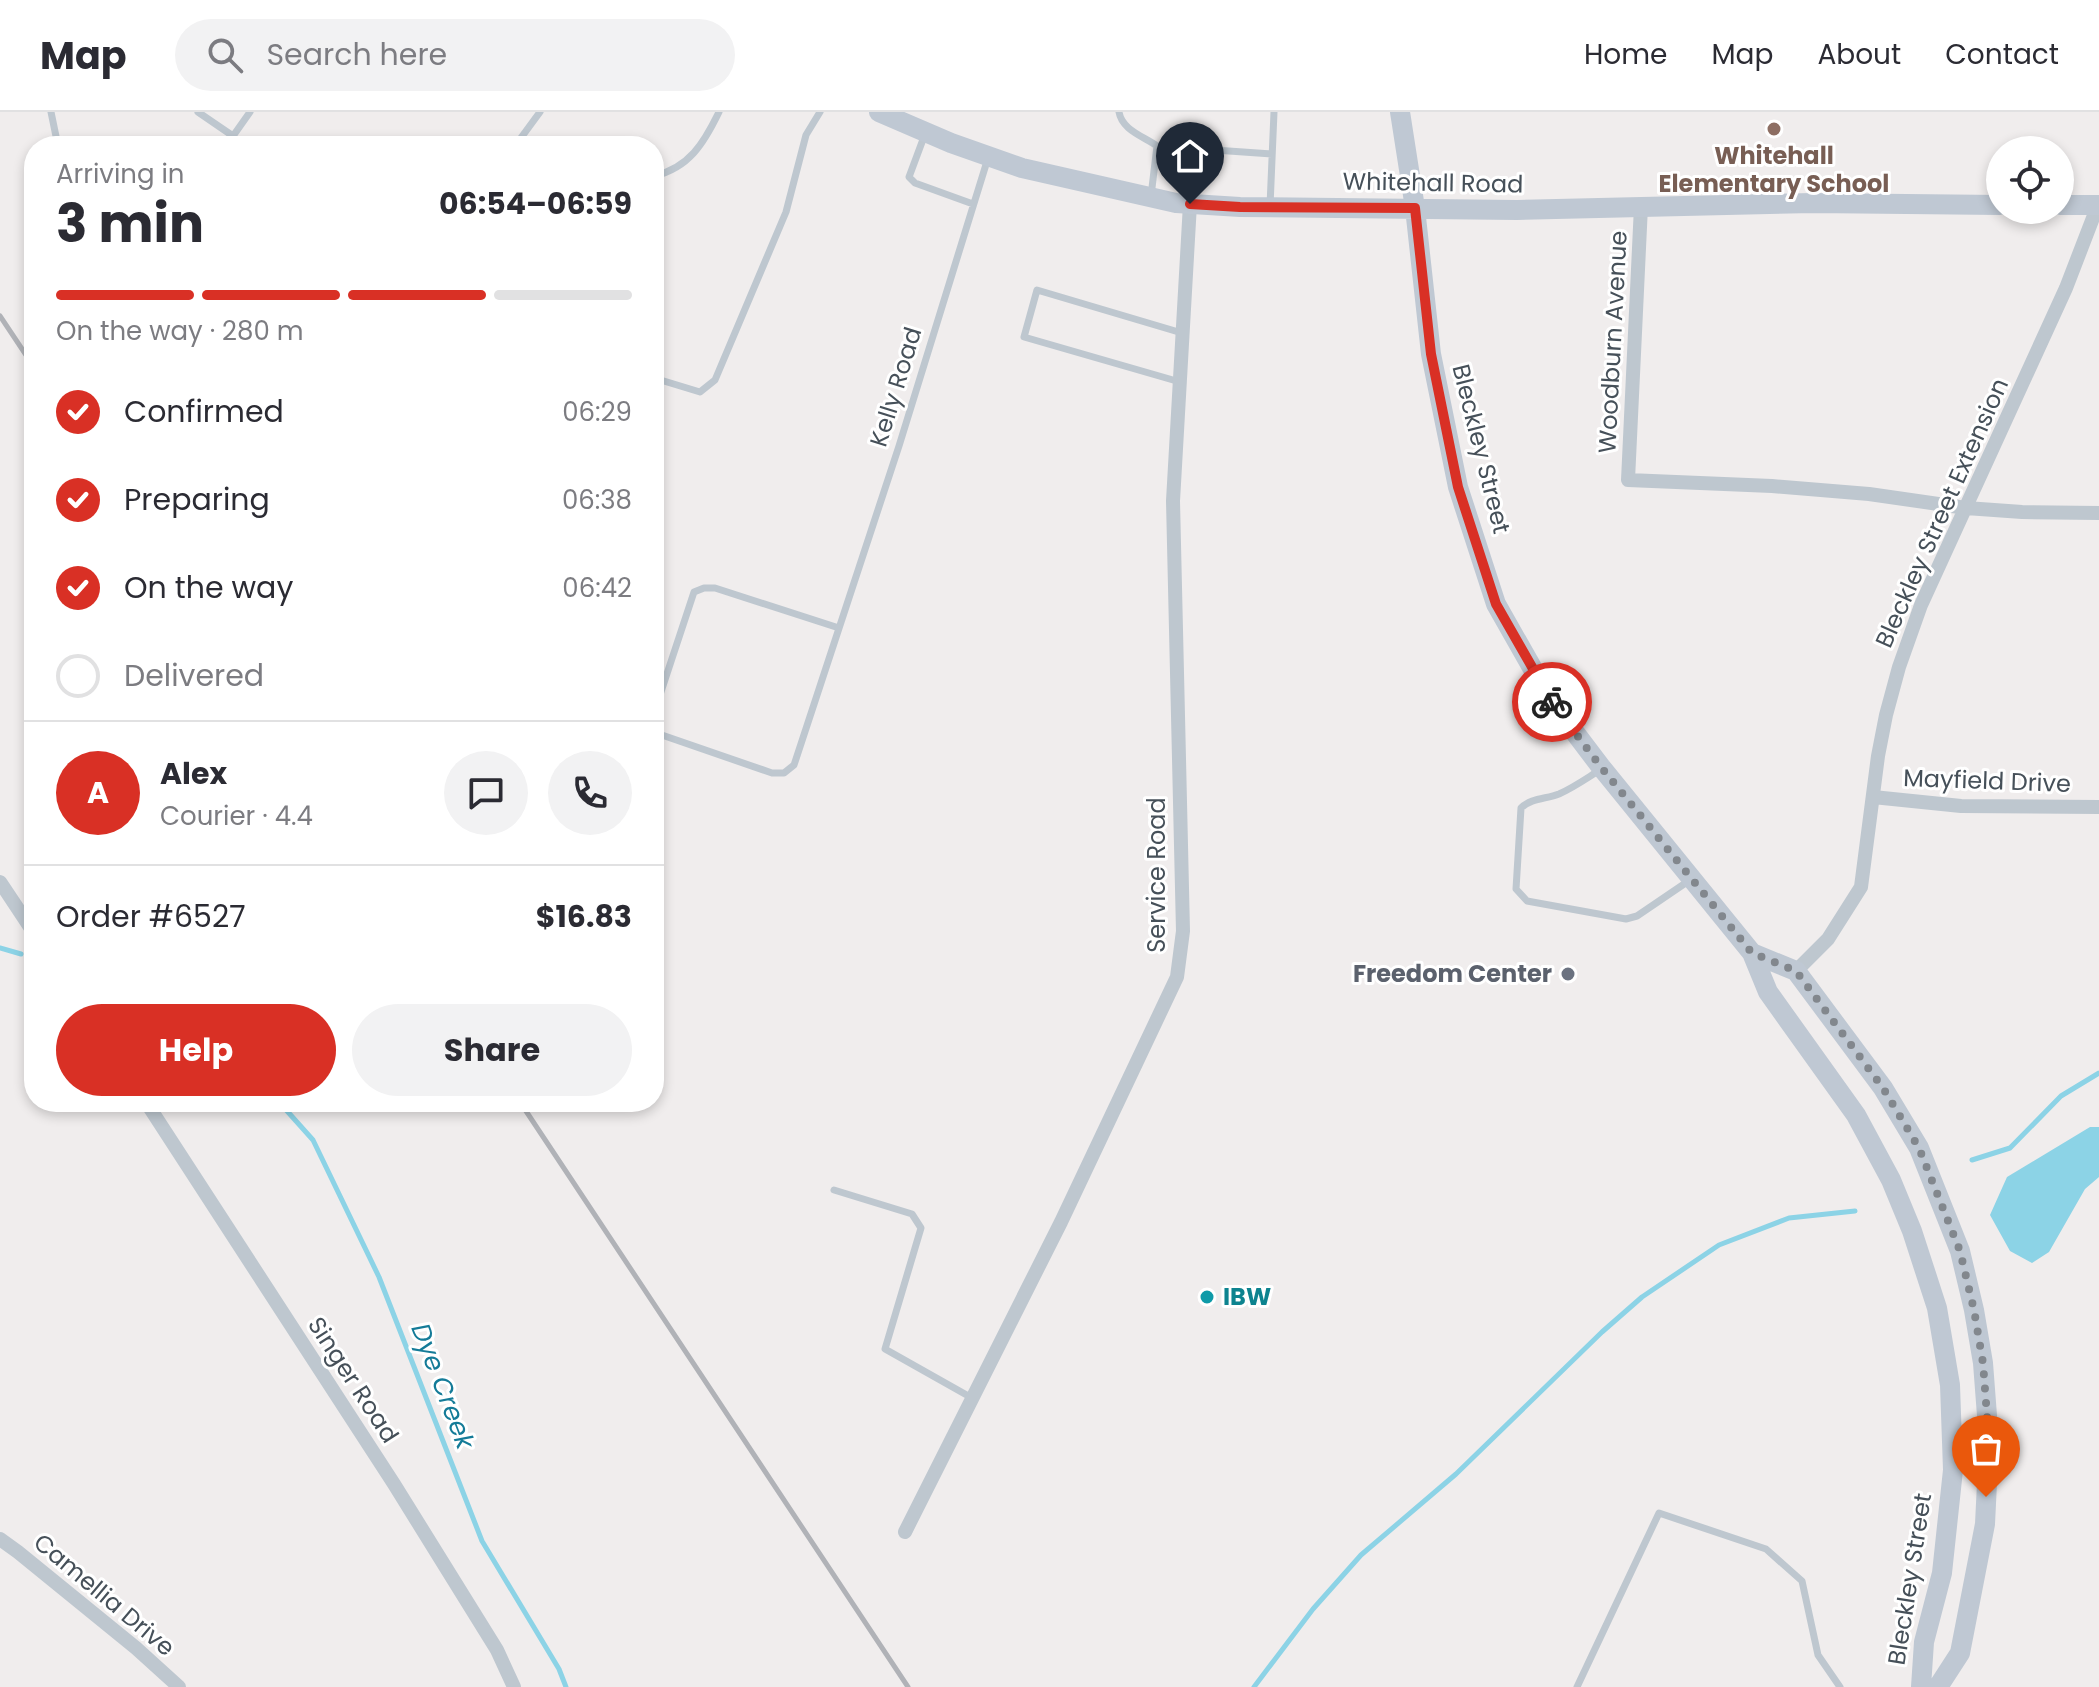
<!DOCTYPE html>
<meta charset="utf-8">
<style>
body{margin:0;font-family:Poppins,sans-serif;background:#f2f2f3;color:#2b2b33;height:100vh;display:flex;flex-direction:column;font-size:30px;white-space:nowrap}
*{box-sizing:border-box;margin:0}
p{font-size:26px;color:#7c7c81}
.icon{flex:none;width:44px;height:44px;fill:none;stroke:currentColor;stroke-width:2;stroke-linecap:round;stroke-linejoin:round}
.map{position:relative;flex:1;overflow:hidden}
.details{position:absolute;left:24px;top:24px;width:640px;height:976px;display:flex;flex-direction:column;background:#fff;border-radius:32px;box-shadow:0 4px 12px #0003}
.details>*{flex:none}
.tools{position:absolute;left:1986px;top:24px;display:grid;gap:16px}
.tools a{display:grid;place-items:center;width:88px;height:88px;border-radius:50%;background:#fff;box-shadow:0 4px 12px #0003;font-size:40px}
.pin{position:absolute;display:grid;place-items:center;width:68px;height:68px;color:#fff;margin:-82px -34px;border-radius:50% 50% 50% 0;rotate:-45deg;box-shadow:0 0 8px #0007}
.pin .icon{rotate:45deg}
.courier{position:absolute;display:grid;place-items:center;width:80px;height:80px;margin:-40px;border:6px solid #d93025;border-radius:50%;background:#fff;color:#222;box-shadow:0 2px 10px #0007}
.headline em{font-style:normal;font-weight:700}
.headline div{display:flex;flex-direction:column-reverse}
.headline{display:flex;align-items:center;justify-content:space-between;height:136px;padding:0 32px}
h1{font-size:52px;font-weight:700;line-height:60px}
.bar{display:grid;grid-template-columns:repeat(4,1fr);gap:12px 8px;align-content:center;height:96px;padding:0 32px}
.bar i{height:10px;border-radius:6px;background:#e1e1e2}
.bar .current{background:#d93025}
.bar p{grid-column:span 4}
.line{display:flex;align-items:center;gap:20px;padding:0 32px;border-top:2px solid #e1e1e2}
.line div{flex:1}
.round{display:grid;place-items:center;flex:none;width:84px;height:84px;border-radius:42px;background:#f2f2f3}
ol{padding:0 32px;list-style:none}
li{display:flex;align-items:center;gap:24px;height:88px}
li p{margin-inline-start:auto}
li .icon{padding:8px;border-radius:50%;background:#d93025;color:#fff;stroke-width:4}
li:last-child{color:#7c7c81}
li i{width:44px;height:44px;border:4px solid #e1e1e2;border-radius:50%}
.action{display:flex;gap:16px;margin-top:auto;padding:16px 32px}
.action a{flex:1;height:92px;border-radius:48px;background:#d93025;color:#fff;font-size:32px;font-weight:700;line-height:92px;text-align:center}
.action a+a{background:#f2f2f3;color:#2b2b33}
header{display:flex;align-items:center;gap:48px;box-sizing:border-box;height:112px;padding:0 40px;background:#fff;border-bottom:2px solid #e1e1e2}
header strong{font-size:38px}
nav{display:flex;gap:44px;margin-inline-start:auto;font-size:28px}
.search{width:560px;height:72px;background:#f2f2f3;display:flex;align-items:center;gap:20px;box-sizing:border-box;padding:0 28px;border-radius:44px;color:#7c7c81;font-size:30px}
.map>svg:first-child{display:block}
.water{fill:#8cd3e6}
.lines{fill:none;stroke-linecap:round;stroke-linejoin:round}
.stream{stroke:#8cd3e6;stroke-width:5}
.lane{stroke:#bec7cf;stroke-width:7}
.street{stroke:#bec7cf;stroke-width:14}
.secondary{stroke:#bfc8d3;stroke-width:20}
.rail{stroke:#b0b2b7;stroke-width:5}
.done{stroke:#82878d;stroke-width:8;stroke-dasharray:0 14.4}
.route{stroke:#d93025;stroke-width:10}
.education-dot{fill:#8d6e63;stroke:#fff;stroke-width:3}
.worship-dot{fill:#6b7280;stroke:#fff;stroke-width:3}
.culture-dot{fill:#0f9aa8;stroke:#fff;stroke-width:3}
.labels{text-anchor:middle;stroke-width:6;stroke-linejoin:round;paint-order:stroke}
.education-label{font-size:24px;font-weight:bold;fill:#785e54;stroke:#fff}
.street-label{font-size:24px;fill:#465059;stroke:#fff}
.worship-label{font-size:24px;font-weight:bold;fill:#5b616d;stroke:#fff;text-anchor:end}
.culture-label{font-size:24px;font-weight:bold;fill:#0d838f;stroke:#fff;text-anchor:start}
.water-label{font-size:26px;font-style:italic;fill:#147b98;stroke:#fff}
</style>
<header>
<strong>Map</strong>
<div class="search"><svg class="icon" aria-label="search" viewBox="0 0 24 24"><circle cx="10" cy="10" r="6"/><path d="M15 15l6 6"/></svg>Search here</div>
<nav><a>Home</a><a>Map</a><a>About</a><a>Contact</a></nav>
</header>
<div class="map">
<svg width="2099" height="1575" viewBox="0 0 2099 1575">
<rect width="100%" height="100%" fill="#f0eded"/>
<!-- water -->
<path class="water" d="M2090,1015H2099V1065L2085,1077L2049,1140L2032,1151L2010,1139L1990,1103L2007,1065Z"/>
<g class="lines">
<!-- stream -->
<path class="stream" d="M0,836L21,842
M279,990L313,1028L379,1165L482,1429L559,1557L566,1575
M1972,1048L2010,1036L2061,984L2099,961
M1254,1575L1313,1497L1361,1443L1456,1362L1602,1220L1642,1185L1719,1133L1789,1106L1855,1099"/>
<!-- lane -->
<path class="lane" d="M51,0L58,34
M198,0L233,24
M1119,0C1122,18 1143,24 1157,34
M925,22L909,65L915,71L973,92
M226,34L250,0
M515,34L540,0
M654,64C689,56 704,31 719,0
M1151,84L1157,34L1272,42
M1270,94L1274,0
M654,266L700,280L715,268L786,100L806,23L820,0
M1180,270L1024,225L1037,178L1182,221
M654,601L694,480L704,476H715L839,516
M654,617L659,622L772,661H784L794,653L899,334L988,46
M1600,658C1587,666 1573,676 1559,682C1546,687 1531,686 1521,696L1516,777L1527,789L1626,807L1637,804L1690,768
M834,1078L912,1102L921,1116L885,1237L972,1286
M1577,1575L1659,1401L1766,1437L1802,1469L1818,1543L1840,1575"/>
<!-- street -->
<path class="street" d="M1641,94L1628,368L1772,374L1869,382L1966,396L2022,400L2099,401
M1873,685L1961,694L2099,695
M0,770L34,821
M1796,859L1828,827L1861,775L1878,644L1886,603L1899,555L1921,493L2066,176L2098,93
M146,990L394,1372L497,1538L514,1575
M905,1420L1061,1110L1177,865L1183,819L1173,389L1190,92
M0,1427L18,1440L136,1536L179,1575"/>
<!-- secondary -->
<path class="secondary" d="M879,0L951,31L1022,56L1176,91L1240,95L1517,98L1813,91L2000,93
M1400,0L1415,96L1431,242L1458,375L1496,492L1551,589L1601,655L1752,841L1768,880L1856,1003L1891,1068L1912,1119L1937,1196L1950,1273L1953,1358L1942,1461L1924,1530L1921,1575
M2060,93H2099
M1752,841L1796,859L1883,976L1919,1036L1960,1139L1974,1198L1983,1251L1989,1330L1985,1412L1960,1541L1938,1575"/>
<!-- rail -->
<path class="rail" d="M0,204L34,255
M520,990L908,1575"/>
</g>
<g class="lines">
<!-- done -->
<path class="done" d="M1552,590L1601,655L1752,841L1796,859L1883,976L1919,1036L1960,1139L1974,1198L1983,1251L1989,1330L1986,1385"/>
<!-- route -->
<path class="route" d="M1190,92L1240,95L1415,96L1431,242L1458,375L1496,492L1552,590"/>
</g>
<!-- markers -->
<circle class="education-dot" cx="1774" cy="17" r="8"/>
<circle class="worship-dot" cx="1568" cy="862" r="8"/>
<circle class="culture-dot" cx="1207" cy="1185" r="8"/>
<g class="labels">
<!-- education labels -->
<g class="education-label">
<text x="1774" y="52">Whitehall<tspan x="1774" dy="28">Elementary School</tspan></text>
</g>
<!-- street labels -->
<g class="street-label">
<text transform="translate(1433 71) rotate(1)" y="8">Whitehall Road</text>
<text transform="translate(1613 230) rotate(-87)" y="8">Woodburn Avenue</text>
<text transform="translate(896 275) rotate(-73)" y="8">Kelly Road</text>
<text transform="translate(1481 337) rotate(76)" y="8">Bleckley Street</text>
<text transform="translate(1942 401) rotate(-66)" y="8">Bleckley Street Extension</text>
<text transform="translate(1987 669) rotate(2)" y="8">Mayfield Drive</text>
<text transform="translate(1157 763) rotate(-90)" y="8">Service Road</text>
<text transform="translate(353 1268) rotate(57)" y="8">Singer Road</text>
<text transform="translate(1910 1467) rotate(-81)" y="8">Bleckley Street</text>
<text transform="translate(104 1483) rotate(40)" y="8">Camellia Drive</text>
</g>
<!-- worship labels -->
<g class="worship-label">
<text x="1552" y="870">Freedom Center</text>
</g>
<!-- culture labels -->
<g class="culture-label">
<text x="1223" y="1193">IBW</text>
</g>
<!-- water labels -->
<g class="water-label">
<text transform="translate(443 1274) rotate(69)" y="9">Dye Creek</text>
</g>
</g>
</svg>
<div class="tools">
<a><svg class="icon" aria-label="locate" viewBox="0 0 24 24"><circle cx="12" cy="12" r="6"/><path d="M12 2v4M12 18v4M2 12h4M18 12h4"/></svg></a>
</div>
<div class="pin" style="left:1986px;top:1385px;background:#ea580c"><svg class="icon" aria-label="bag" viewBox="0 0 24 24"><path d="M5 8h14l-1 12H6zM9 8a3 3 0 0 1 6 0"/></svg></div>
<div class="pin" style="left:1190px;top:92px;background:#1f2937"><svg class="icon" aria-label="home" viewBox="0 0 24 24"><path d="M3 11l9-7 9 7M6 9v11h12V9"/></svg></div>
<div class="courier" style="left:1552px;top:590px"><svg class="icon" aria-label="bike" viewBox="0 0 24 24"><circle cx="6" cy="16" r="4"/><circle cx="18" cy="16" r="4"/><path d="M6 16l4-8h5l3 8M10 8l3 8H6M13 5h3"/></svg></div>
<section class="details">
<div class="headline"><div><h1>3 min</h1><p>Arriving in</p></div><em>06:54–06:59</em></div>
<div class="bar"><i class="current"></i><i class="current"></i><i class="current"></i><i></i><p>On the way · 280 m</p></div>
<ol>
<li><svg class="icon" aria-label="check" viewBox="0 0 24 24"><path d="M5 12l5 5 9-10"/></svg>Confirmed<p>06:29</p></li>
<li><svg class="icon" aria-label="check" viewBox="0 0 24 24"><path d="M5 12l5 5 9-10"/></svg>Preparing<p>06:38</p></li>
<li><svg class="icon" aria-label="check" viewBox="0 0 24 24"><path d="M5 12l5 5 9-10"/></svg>On the way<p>06:42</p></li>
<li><i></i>Delivered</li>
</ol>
<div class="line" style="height:144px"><b class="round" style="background:#d93025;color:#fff">A</b><div><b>Alex</b><p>Courier · 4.4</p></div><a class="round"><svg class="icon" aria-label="chat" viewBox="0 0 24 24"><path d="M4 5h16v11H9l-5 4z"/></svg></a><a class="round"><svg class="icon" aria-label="phone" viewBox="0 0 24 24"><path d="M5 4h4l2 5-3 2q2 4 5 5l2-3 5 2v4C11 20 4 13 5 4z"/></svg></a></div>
<div class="line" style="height:104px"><div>Order #6527</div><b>$16.83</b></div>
<div class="action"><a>Help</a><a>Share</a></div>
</section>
</div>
